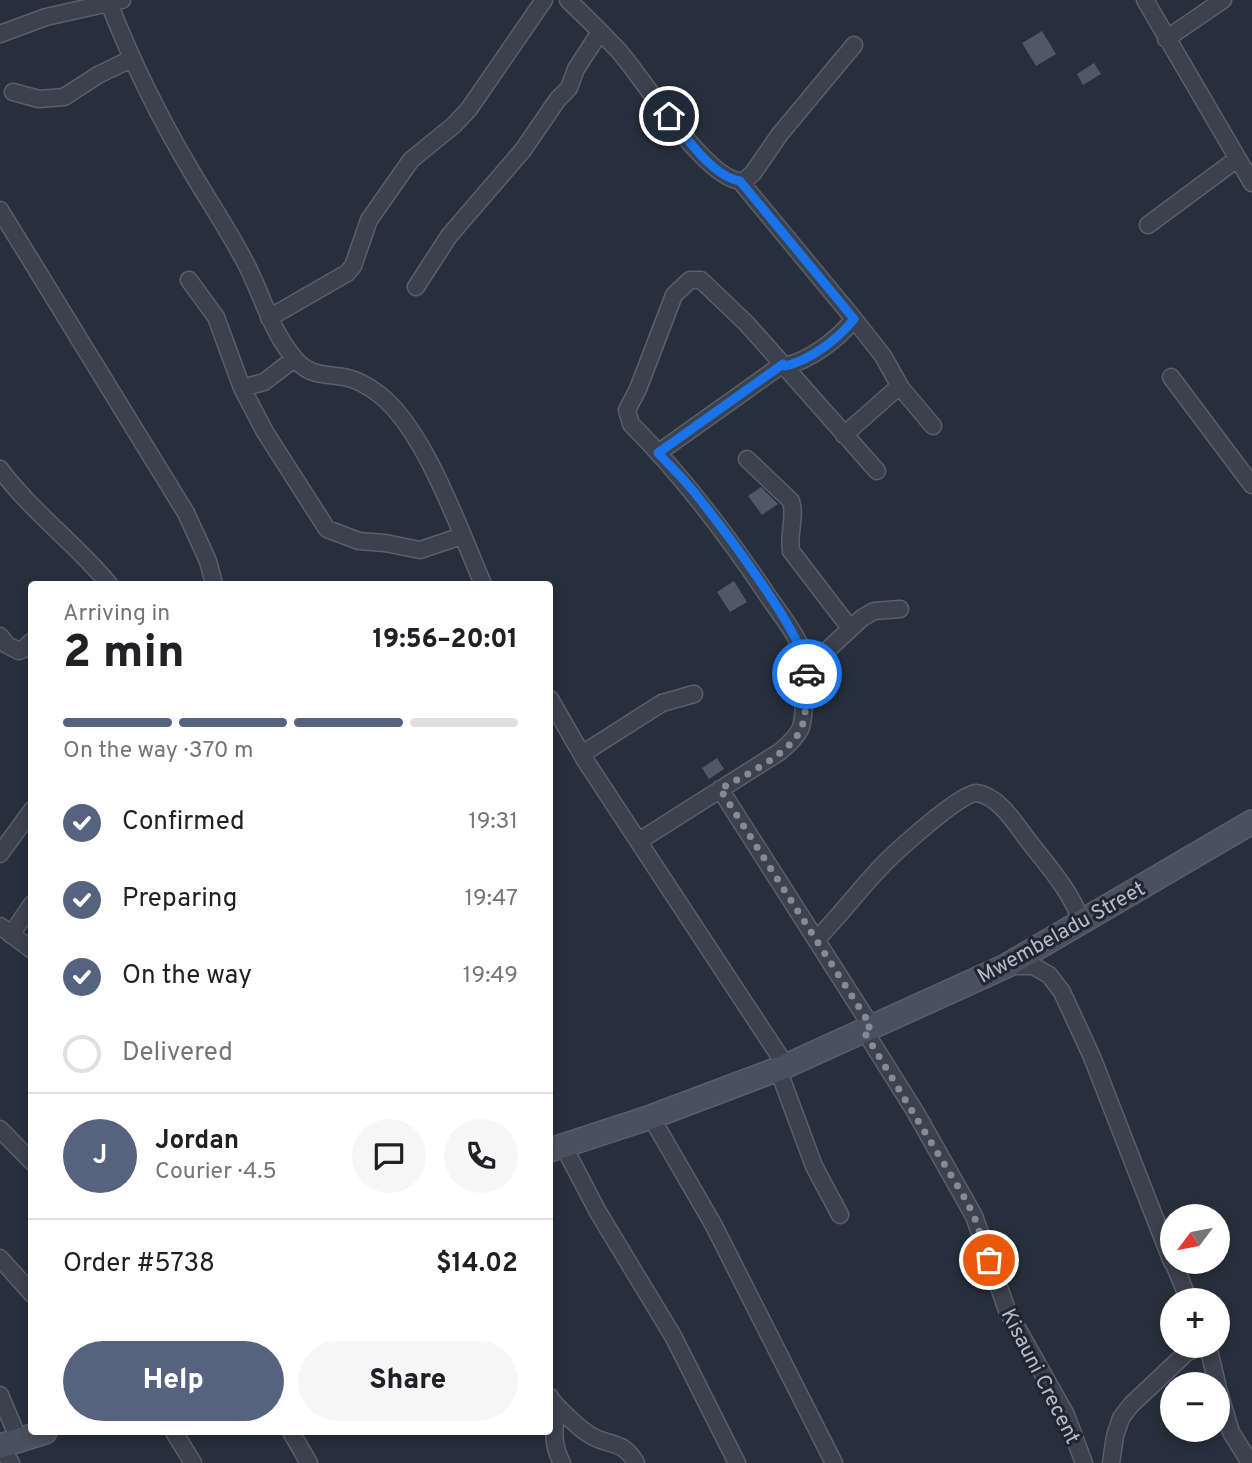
<!DOCTYPE html>
<meta charset="utf-8">
<style>
body{margin:0;font-family:Overpass,sans-serif;background:#f6f6f6;color:#202124;height:100vh;display:flex;flex-direction:column;font-size:26px;white-space:nowrap}
*{box-sizing:border-box;margin:0}
p{font-size:23px;color:#757577}
.icon{flex:none;width:38px;height:38px;fill:none;stroke:currentColor;stroke-width:2;stroke-linecap:round;stroke-linejoin:round}
.map{position:relative;flex:1;overflow:hidden}
.panel{position:absolute;left:28px;top:581px;width:525px;height:854px;display:flex;flex-direction:column;background:#fff;border-radius:7px;box-shadow:0 4px 10px #0003}
.panel>*{flex:none}
.needle{width:46px;rotate:238deg}
.controls{position:absolute;left:1160px;top:1204px;display:grid;gap:14px}
.controls a{display:grid;place-items:center;width:70px;height:70px;border-radius:50%;background:#fff;box-shadow:0 4px 10px #0003;font-size:35px}
.pin{position:absolute;display:grid;place-items:center;width:60px;height:60px;color:#fff;margin:-30px;border:4px solid #fff;border-radius:50%;box-shadow:0 2px 7px #0007}
.courier{position:absolute;display:grid;place-items:center;width:70px;height:70px;margin:-35px;border:5px solid #1a73e8;border-radius:50%;background:#fff;color:#222;box-shadow:0 2px 9px #0007}
.summary em{font-style:normal;font-weight:800}
.summary div{display:flex;flex-direction:column-reverse}
.summary{display:flex;align-items:center;justify-content:space-between;height:119px;padding:0 35px}
h1{font-size:46px;font-weight:800;line-height:52px}
.bar{display:grid;grid-template-columns:repeat(4,1fr);gap:10px 7px;align-content:center;height:84px;padding:0 35px}
.bar i{height:9px;border-radius:5px;background:#e0e0e0}
.bar .on{background:#55637f}
.bar p{grid-column:span 4}
.line{display:flex;align-items:center;gap:18px;padding:0 35px;border-top:2px solid #e0e0e0}
.line div{flex:1}
.round{display:grid;place-items:center;flex:none;width:74px;height:74px;border-radius:37px;background:#f6f6f6}
ol{padding:0 35px;list-style:none}
li{display:flex;align-items:center;gap:21px;height:77px}
li p{margin-inline-start:auto}
li .icon{padding:7px;border-radius:50%;background:#55637f;color:#fff;stroke-width:4}
li:last-child{color:#757577}
li i{width:38px;height:38px;border:4px solid #e0e0e0;border-radius:50%}
.cta{display:flex;gap:14px;margin-top:auto;padding:14px 35px}
.cta a{flex:1;height:80px;border-radius:42px;background:#55637f;color:#fff;font-size:28px;font-weight:800;line-height:80px;text-align:center}
.cta a+a{background:#f6f6f6;color:#202124}
.map>svg:first-child{display:block}
.building{fill:#505867}
.lines{fill:none;stroke-linecap:round;stroke-linejoin:round}
.street-casing{stroke:#595f6a;stroke-width:19}
.secondary-casing{stroke:#595f6a;stroke-width:26}
.street{stroke:#3b414d;stroke-width:16}
.secondary{stroke:#49505f;stroke-width:23}
.done{stroke:#858b96;stroke-width:7;stroke-dasharray:0 12.6}
.route{stroke:#1a73e8;stroke-width:9}
.labels{text-anchor:middle;stroke-width:6;stroke-linejoin:round;paint-order:stroke}
.street-label{font-size:21px;fill:#b7bcc7;stroke:#1f2632}
</style>
<div class="map">
<svg width="1252" height="1463" viewBox="0 0 1252 1463">
<rect width="100%" height="100%" fill="#272f3c"/>
<!-- building -->
<path class="building" d="M1042,31L1056,54L1036,66L1022,43Z
M1094,63L1101,74L1083,85L1077,74Z
M761,487L778,504L762,515L748,496Z
M734,581L747,602L730,612L717,592Z
M717,758L724,769L709,779L702,768Z"/>
<g class="lines">
<defs>
<path id="street" d="M568,0C585,16 602,33 618,50C642,76 708,185 744,181L753,173L780,134L854,45
M1145,0L1252,183
M109,3C132,62 160,119 193,174C210,203 229,231 244,260C262,293 270,330 295,359C311,378 327,373 348,378C358,380 372,389 380,395C425,430 460,531 483,584
M0,34L46,17L122,0
M1166,39L1223,0
M13,92L39,99L64,97L98,75L131,59
M740,181L854,319L883,356L901,388
M0,210L186,513L208,561L214,584
M1148,225L1237,159
M189,280L216,317L242,388L265,432L327,529L359,541L385,543L420,550L462,536
M416,287L449,236L523,150L558,99L569,88L576,69L600,32
M269,318L347,273L353,266L369,220L411,160L454,125L469,109L544,0
M785,366C811,360 838,339 854,319
M1171,377L1252,485
M242,388L264,382L294,359
M844,435L895,390L901,388L933,426
M658,453L783,364
M747,459L791,501C796,517 788,534 791,551L850,628
M0,469C32,512 76,544 109,584
M0,636L7,645L19,651L24,649L32,641
M808,668L862,618L874,611L900,609
M550,699L585,760L786,1066
M582,754L662,703L694,694
M720,789L871,1026
M639,841L781,751C809,726 801,724 805,691C806,682 809,673 807,664C801,640 784,619 770,599C728,536 684,477 631,424L627,410L638,389L674,295L690,280H701L747,324L877,471
M0,854L32,810
M0,926L32,950
M11,935L32,904
M816,940C839,917 858,891 880,868C893,854 960,793 976,793C998,795 1015,823 1027,839C1048,866 1071,891 1082,923
M1009,966H1033L1049,975L1062,992L1092,1057L1172,1262
M864,1030L916,1113L974,1216L1007,1310L1066,1415L1084,1463
M778,1069L814,1166L840,1215
M651,1117L713,1224L834,1463
M0,1129L32,1162
M563,1145L598,1212L673,1336L737,1463
M0,1258L32,1294
M1173,1262L1189,1300
M1208,1346L1217,1384
M1218,1389L1231,1432L1250,1463
M0,1395L19,1440
M550,1397C554,1405 581,1430 590,1435C609,1447 623,1439 636,1463
M556,1409C554,1429 552,1445 562,1463
M174,1432L193,1463
M291,1432L309,1463
M0,1446L11,1463
M1111,1463L1115,1436L1121,1418L1131,1405L1186,1353L1201,1346"/>
<path id="secondary" d="M550,1150L651,1117L786,1066L1006,966L1252,822
M0,1446L45,1432"/>
</defs>
<!-- street casing -->
<use href="#street" class="street-casing"/>
<!-- secondary casing -->
<use href="#secondary" class="secondary-casing"/>
<!-- street -->
<use href="#street" class="street"/>
<!-- secondary -->
<use href="#secondary" class="secondary"/>
</g>
<g class="lines">
<!-- done -->
<path class="done" d="M807,674C806,690 807,708 803,723C796,752 745,775 720,789L871,1026L863,1030L963,1195L974,1216L989,1260"/>
<!-- route -->
<path class="route" d="M669,116C685,136 713,177 740,181L854,319C838,339 811,360 785,366L783,364L658,453C671,467 686,481 698,497C721,526 810,642 807,674"/>
</g>
<g class="labels">
<!-- street labels -->
<g class="street-label">
<text transform="translate(1061 932) rotate(-29)" y="7">Mwembeladu Street</text>
<text transform="translate(1041 1376) rotate(63)" y="7">Kisauni Crecent</text>
</g>
</g>
</svg>
<div class="controls">
<a><svg class="needle" viewBox="-14 -14 28 28"><path d="M0-13l5 13h-10z" fill="#e53935"/><path d="M0 13l5-13h-10z" fill="#757577"/></svg></a>
<a>+</a>
<a>−</a>
</div>
<div class="pin" style="left:989px;top:1260px;background:#ea580c"><svg class="icon" aria-label="bag" viewBox="0 0 24 24"><path d="M5 8h14l-1 12H6zM9 8a3 3 0 0 1 6 0"/></svg></div>
<div class="pin" style="left:669px;top:116px;background:#1f2937"><svg class="icon" aria-label="home" viewBox="0 0 24 24"><path d="M3 11l9-7 9 7M6 9v11h12V9"/></svg></div>
<div class="courier" style="left:807px;top:674px"><svg class="icon" aria-label="car" viewBox="0 0 24 24"><path d="M5 17H2v-5l4-1 3-4h7l3 4 3 1v5h-3M9 17h6M6 11h13"/><circle cx="7" cy="17" r="2"/><circle cx="17" cy="17" r="2"/></svg></div>
<section class="panel">
<div class="summary"><div><h1>2 min</h1><p>Arriving in</p></div><em>19:56–20:01</em></div>
<div class="bar"><i class="on"></i><i class="on"></i><i class="on"></i><i></i><p>On the way · 370 m</p></div>
<ol>
<li><svg class="icon" aria-label="check" viewBox="0 0 24 24"><path d="M5 12l5 5 9-10"/></svg>Confirmed<p>19:31</p></li>
<li><svg class="icon" aria-label="check" viewBox="0 0 24 24"><path d="M5 12l5 5 9-10"/></svg>Preparing<p>19:47</p></li>
<li><svg class="icon" aria-label="check" viewBox="0 0 24 24"><path d="M5 12l5 5 9-10"/></svg>On the way<p>19:49</p></li>
<li><i></i>Delivered</li>
</ol>
<div class="line" style="height:126px"><b class="round" style="background:#55637f;color:#fff">J</b><div><b>Jordan</b><p>Courier · 4.5</p></div><a class="round"><svg class="icon" aria-label="chat" viewBox="0 0 24 24"><path d="M4 5h16v11H9l-5 4z"/></svg></a><a class="round"><svg class="icon" aria-label="phone" viewBox="0 0 24 24"><path d="M5 4h4l2 5-3 2q2 4 5 5l2-3 5 2v4C11 20 4 13 5 4z"/></svg></a></div>
<div class="line" style="height:91px"><div>Order #5738</div><b>$14.02</b></div>
<div class="cta"><a>Help</a><a>Share</a></div>
</section>
</div>
